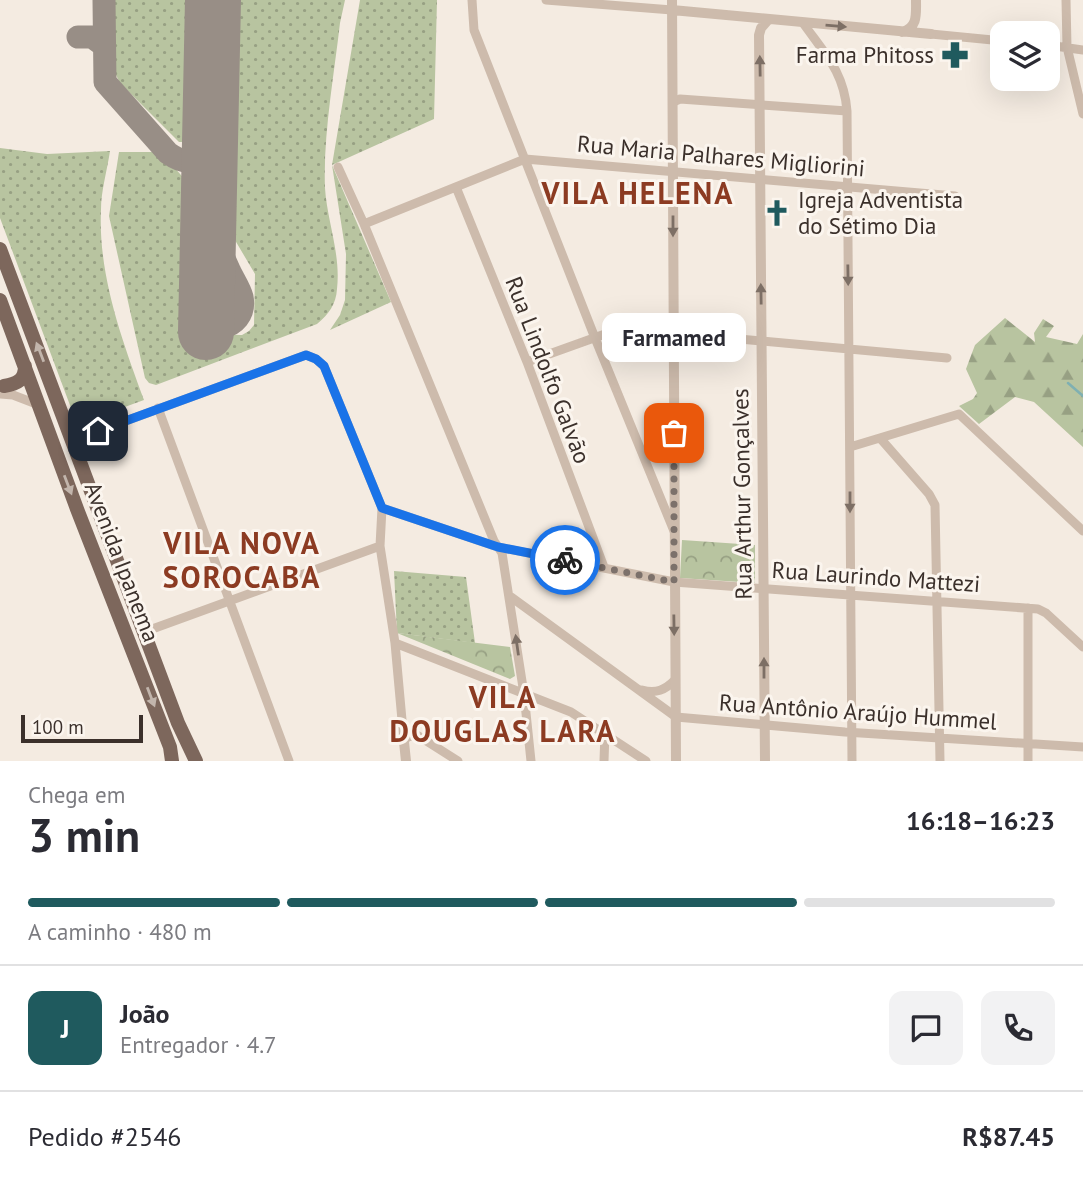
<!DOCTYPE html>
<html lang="pt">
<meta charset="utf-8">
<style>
body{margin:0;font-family:"PT Sans",sans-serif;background:#f2f2f3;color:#2b2b33;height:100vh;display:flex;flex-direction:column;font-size:26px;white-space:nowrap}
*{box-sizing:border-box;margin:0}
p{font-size:23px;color:#7c7c81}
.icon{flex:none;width:38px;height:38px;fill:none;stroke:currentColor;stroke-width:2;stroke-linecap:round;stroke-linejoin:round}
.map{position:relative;height:761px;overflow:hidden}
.details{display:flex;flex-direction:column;background:#fff;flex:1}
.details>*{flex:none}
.controls{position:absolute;left:990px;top:21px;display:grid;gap:14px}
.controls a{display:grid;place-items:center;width:70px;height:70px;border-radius:14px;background:#fff;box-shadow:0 7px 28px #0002;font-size:35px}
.scale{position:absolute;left:21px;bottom:18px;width:122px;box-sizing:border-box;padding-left:7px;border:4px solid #3b302b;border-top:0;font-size:19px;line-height:24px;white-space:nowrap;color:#3b302b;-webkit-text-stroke:5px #fbf5ee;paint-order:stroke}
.pin{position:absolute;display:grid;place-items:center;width:60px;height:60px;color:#fff;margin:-30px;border-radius:14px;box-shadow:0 4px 10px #0006}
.courier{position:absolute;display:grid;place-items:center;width:70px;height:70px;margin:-35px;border:5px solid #1a73e8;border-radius:50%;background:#fff;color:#222;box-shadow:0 2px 9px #0007}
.bubble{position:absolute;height:49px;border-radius:14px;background:#fff;box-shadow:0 7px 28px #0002;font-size:23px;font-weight:800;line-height:49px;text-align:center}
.overview em{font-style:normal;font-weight:800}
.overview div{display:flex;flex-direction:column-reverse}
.overview{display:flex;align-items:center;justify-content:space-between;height:119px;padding:0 28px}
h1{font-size:46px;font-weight:800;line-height:52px}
.bar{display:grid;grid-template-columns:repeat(4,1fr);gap:10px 7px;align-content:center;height:84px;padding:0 28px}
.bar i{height:9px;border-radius:5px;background:#e1e1e2}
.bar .active{background:#1f5a5e}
.bar p{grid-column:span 4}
.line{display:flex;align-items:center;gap:18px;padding:0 28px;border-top:2px solid #e1e1e2}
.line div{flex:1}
.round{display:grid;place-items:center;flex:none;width:74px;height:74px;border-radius:14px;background:#f2f2f3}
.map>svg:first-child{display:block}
.grass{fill:url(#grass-dots)}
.forest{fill:url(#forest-firs)}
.park{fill:url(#park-crowns)}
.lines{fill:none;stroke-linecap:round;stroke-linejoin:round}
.stream{stroke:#7fb0b2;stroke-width:2.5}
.taxiway{stroke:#988e86;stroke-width:23}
.runway{stroke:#988e86;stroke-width:56}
.minor{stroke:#cdbbac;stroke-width:9}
.tertiary{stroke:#cdbbac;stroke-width:10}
.primary{stroke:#7d675c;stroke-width:14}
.oneway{fill:#7d6f65}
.oneway2{fill:#c2b5ac}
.done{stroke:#7c716b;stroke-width:7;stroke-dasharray:0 12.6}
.route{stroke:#1a73e8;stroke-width:9}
.labels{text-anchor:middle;stroke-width:6;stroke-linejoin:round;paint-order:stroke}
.poi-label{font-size:23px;fill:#3b302b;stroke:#fbf5ee;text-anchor:end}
.street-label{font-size:23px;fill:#3b302b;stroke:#fbf5ee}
.district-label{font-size:30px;font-weight:bold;letter-spacing:2px;fill:#8c3b22;stroke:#fbf5ee}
</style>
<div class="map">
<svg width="1083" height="761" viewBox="0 0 1083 761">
<defs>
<pattern id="grass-dots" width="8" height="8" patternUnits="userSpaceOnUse" patternTransform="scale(1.75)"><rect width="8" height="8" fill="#b8c4a0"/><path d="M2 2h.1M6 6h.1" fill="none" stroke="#97a083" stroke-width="1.8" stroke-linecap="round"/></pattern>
<pattern id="forest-firs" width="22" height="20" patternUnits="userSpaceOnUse" patternTransform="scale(1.75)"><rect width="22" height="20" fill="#b8c4a0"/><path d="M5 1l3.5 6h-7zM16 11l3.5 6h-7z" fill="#97a083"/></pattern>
<pattern id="park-crowns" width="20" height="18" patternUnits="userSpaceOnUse" patternTransform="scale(1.75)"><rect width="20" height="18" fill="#b8c4a0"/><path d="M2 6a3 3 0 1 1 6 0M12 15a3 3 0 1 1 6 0" fill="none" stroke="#97a083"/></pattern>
</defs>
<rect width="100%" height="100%" fill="#f4ebe1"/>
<!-- grass -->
<path class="grass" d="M114,0H199L196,131L193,139L187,142H179L120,83L113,69Z
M235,0H345L340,23C334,76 323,135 325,188C327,221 341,254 337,289C336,304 329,314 317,324L156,385L149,383L145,378L109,216L119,152H161L187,182L195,212L192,334L242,335L249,331L254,325L255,274L229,230Z
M360,0H437L434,119L332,165L391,302L330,330L340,315L345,300L346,254L332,165Z
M0,148L47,154L110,151C107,171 101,191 101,210C98,275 122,340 144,400L89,420H80L74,416L0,218Z
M394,571L466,577L475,643L397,633Z"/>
<!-- forest -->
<path class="forest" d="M1005,318L1035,342L1034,333L1043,319L1054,326L1046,337L1077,344L1083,334V447L1034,402L1015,397L979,424L959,406L973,399L977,393L966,369L975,345Z"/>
<!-- park -->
<path class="park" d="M682,540L755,545V583L680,578Z
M397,633L510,647L515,676L510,679Z"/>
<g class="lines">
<!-- stream -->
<path class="stream" d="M1068,383L1083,396"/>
<!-- taxiway -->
<path class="taxiway" d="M104,0L105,82L168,153C191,169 198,160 210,139
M78,37H92L103,45
M208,257C205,270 199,285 198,299C195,342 249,332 242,297C240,289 234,280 230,272C222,254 214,237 209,217"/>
<!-- runway -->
<path class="runway" d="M206,332L213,0"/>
<!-- minor -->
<path class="minor" d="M472,0L474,30L595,338L674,531
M546,0L672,10
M1066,0L1067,47L1083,114
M803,23C825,54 844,72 847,111L852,761
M931,34L1003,41
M1048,45L1083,50
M673,102L680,99L847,111
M338,167L364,224L494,541L502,553L524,694L531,761
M456,187L527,362L604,567
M364,224L525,159L955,196
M527,362L605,334L641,330L947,358
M0,394L13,395L39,405
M158,408L289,761
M880,438L929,494L935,505L940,761
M71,441L306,355L316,359L324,366L382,508L380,546L395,643L404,742
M850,447L959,414L1083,531
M382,508L498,547L674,582L1038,609L1046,613L1083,647
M511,597L676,717L845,732L1083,747
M144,632L380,546
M395,643L571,712L646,761
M642,690C656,694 665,690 675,680
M404,742L407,737L417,735L458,761
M604,761L605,732
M1028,761V608"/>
<!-- tertiary -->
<path class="tertiary" d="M672,0L676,761
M672,10L931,34
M902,32C918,28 916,14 916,0
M404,742L406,761
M765,761L759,35L761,28L768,20"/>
<!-- primary -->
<path class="primary" d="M0,249L178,723L196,761
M0,300L77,509L170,747L172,761
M4,386C17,384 25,380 25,366"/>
</g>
<!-- one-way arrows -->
<defs><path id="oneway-solid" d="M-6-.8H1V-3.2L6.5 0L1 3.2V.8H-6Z" transform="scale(1.75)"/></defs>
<g class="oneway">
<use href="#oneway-solid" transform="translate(836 26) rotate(5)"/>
<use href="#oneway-solid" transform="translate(760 66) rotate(-91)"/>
<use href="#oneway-solid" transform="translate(673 226) rotate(90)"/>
<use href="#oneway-solid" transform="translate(848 275) rotate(89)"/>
<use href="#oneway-solid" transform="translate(761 294) rotate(-91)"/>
<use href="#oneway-solid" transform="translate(850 502) rotate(90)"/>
<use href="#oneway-solid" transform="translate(674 625) rotate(89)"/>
<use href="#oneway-solid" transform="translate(517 645) rotate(-98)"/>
<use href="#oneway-solid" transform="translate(764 668) rotate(-90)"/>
</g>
<g class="oneway2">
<use href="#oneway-solid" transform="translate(40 352) rotate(-111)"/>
<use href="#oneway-solid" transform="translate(68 485) rotate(69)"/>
<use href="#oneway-solid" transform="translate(151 697) rotate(69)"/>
</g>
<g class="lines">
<!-- done -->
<path class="done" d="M565,560L674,582V433"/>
<!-- route -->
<path class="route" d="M98,431L306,355L316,359L324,366L382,508L498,547L565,560"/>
</g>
<!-- icons -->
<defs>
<symbol id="pharmacy-bare" viewBox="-9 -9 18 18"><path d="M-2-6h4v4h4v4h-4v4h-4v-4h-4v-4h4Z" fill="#1f5a5e" stroke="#fbf5ee" stroke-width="2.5" paint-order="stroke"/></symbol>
<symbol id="church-bare" viewBox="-9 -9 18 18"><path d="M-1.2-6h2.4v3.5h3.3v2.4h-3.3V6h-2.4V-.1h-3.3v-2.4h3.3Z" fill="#1f5a5e" stroke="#fbf5ee" stroke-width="2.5" paint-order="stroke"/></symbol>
</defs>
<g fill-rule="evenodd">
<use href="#pharmacy-bare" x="936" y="36" width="38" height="38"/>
<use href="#church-bare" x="758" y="194" width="38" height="38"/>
</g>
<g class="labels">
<!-- poi labels -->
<g class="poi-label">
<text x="934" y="63">Farma Phitoss</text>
<text x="798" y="208" text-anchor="start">Igreja Adventista<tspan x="798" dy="26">do Sétimo Dia</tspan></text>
</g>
<!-- street labels -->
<g class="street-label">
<text transform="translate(721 156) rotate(5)" y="8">Rua Maria Palhares Migliorini</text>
<text transform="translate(548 370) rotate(69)" y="8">Rua Lindolfo Galvão</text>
<text transform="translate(742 494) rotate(-91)" y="8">Rua Arthur Gonçalves</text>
<text transform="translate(122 562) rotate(69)" y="8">Avenida Ipanema</text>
<text transform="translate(876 577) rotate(4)" y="8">Rua Laurindo Mattezi</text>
<text transform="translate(858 712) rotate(4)" y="8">Rua Antônio Araújo Hummel</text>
</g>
<!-- district labels -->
<g class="district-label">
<text x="638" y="204">VILA HELENA</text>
<text x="242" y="554">VILA NOVA<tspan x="242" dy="34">SOROCABA</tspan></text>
<text x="503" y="708">VILA<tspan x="503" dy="34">DOUGLAS LARA</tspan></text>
</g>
</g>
</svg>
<div class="controls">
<a><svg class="icon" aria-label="layers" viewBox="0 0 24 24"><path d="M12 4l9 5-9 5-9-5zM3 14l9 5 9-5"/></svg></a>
</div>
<div class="scale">100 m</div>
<div class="pin" style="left:674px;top:433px;background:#ea580c"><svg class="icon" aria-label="bag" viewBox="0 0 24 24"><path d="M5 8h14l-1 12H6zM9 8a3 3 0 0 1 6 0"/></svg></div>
<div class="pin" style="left:98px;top:431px;background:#1f2937"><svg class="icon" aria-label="home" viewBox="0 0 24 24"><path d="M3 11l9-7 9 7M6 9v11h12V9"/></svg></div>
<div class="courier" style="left:565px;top:560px"><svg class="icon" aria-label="bike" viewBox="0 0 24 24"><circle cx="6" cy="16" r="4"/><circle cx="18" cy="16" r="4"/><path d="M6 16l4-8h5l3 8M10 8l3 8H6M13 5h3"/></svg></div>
<div class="bubble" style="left:602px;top:313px;width:144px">Farmamed</div>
</div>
<section class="details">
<div class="overview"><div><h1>3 min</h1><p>Chega em</p></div><em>16:18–16:23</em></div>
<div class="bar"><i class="active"></i><i class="active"></i><i class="active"></i><i></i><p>A caminho · 480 m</p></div>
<div class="line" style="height:126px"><b class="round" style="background:#1f5a5e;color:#fff">J</b><div><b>João</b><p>Entregador · 4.7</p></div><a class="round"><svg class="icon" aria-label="chat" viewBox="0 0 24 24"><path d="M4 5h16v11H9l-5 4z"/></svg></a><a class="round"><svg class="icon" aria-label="phone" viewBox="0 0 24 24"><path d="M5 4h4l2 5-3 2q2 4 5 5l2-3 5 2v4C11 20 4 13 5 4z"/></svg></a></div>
<div class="line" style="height:91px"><div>Pedido #2546</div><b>R$87.45</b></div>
</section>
